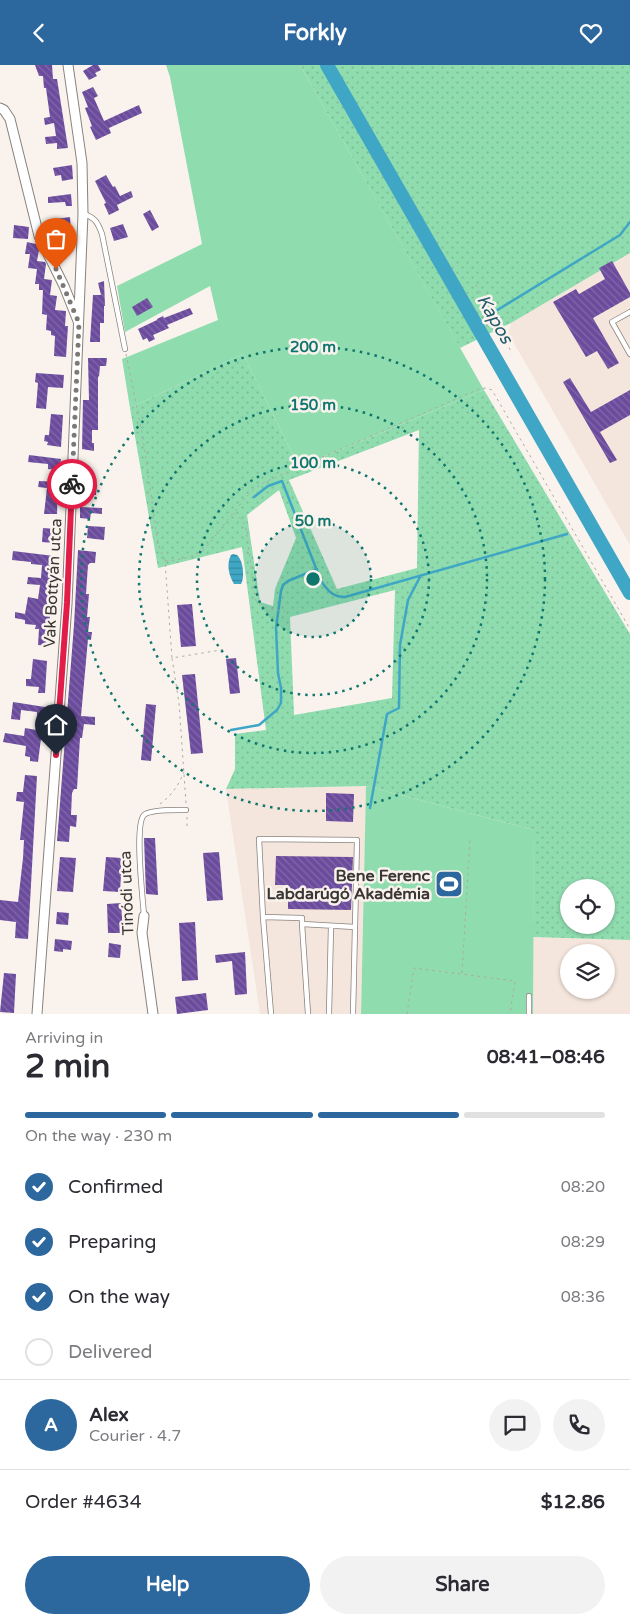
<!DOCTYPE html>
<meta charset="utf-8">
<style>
body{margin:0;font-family:"Varela Round",sans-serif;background:#f2f2f3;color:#2b2b33;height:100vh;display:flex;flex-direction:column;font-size:19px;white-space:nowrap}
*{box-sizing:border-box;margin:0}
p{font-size:16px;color:#7c7c81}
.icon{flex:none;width:28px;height:28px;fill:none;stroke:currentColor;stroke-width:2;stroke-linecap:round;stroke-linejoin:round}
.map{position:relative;height:949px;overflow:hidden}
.details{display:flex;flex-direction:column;background:#fff;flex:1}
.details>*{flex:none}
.buttons{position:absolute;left:560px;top:814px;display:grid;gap:10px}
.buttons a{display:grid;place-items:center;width:55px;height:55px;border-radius:50%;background:#fff;box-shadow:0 1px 4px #0004;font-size:25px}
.pin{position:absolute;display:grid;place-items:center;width:42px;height:42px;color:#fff;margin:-51px -21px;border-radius:50% 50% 50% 0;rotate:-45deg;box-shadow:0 0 5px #0007}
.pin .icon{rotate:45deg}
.courier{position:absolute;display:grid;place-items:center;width:50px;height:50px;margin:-25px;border:4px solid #e11d48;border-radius:50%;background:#fff;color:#222;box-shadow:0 1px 6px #0007}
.head em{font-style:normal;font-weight:800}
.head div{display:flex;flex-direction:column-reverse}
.head{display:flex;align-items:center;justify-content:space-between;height:85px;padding:0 25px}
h1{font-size:32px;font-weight:800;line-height:38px}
.bar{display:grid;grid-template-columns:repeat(4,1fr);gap:8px 5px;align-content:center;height:60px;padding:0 25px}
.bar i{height:6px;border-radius:4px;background:#e1e1e2}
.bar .active{background:#2c679e}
.bar p{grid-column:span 4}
.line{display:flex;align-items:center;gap:12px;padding:0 25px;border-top:1px solid #e1e1e2}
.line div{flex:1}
.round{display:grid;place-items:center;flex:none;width:52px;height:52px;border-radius:26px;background:#f2f2f3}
ol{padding:0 25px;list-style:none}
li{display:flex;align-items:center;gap:15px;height:55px}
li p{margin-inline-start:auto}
li .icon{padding:5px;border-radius:50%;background:#2c679e;color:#fff;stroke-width:4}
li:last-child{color:#7c7c81}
li i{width:28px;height:28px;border:2px solid #e1e1e2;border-radius:50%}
.primary-button{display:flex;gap:10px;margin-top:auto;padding:10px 25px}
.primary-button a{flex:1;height:58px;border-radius:30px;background:#2c679e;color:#fff;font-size:20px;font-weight:800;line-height:58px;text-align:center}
.primary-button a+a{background:#f2f2f3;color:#2b2b33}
header{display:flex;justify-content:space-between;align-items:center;height:65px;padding:0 25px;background:#2c679e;color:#fff;font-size:22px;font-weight:800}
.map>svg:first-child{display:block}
.built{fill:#f4e6dc;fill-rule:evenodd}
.grass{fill:url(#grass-dots);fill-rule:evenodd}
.garden{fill:#8fdcaf}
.water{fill:url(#water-rules)}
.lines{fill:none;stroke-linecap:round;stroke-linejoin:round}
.stream{stroke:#3fa7c5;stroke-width:2.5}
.river{stroke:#3fa7c5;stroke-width:14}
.building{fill:url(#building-back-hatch)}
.service-casing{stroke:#88827d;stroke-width:6}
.minor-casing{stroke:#88827d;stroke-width:11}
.path{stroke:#aea9a4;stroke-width:1;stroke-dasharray:2.5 4;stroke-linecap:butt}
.service{stroke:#fff;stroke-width:4.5}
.minor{stroke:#fff;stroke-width:9}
.done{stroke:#7d7875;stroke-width:5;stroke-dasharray:0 9}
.route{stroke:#e11d48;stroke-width:6}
.ring{fill:none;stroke:#0f766e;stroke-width:2.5;stroke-dasharray:2.5 5}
.labels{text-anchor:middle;stroke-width:5;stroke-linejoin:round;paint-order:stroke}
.street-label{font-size:16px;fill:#393634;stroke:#faf3ed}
.poi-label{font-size:16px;font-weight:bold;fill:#393634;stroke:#faf3ed;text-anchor:end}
.water-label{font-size:18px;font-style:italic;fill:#225a6b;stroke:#faf3ed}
.centre{fill:#0f766e;stroke:#faf3ed;stroke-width:2.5}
.ring-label{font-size:15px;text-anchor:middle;font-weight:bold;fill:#0f766e;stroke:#faf3ed;stroke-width:5;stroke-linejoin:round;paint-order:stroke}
</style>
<header><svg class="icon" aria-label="back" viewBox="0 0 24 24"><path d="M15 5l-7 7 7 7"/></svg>Forkly<svg class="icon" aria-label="heart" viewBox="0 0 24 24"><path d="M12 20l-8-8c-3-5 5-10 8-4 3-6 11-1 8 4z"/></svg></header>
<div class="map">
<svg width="630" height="949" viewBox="0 0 630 949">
<defs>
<pattern id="grass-dots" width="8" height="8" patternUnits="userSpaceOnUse" patternTransform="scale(1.25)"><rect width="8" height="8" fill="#8fdcaf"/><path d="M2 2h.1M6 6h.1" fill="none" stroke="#7cbd97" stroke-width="1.8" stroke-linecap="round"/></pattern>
<pattern id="water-rules" width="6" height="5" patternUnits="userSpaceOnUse" patternTransform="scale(1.25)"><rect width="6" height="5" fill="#3fa7c5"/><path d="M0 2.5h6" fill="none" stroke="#3689a1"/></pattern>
<pattern id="building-back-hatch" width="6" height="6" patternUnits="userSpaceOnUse" patternTransform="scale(1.25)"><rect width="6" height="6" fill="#6b4b9d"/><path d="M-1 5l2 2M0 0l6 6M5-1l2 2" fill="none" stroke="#8169a6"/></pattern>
</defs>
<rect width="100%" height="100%" fill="#faf3ed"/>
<!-- built -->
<path class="built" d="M630,188V480L508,268L511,258Z
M366,721L361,949H260L226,724Z
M533,872L630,875V949H533ZM569,888H606V925H569Z"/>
<!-- grass -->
<path class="grass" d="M300,0H630V188L511,258L460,283Z
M243,289L299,402L484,325L630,569V875L533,872L534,765L366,721L226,724L235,704V669L266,665L242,482L158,503L130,343ZM419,365L417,503L337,524L289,415ZM279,425L296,473L275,524L273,541L260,537L247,450ZM395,525L392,633L294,650L290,552ZM569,822H606V860H569Z"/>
<!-- garden -->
<path class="garden" d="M166,0H300L484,325L299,402L243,289L130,343L122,294L218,255L210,221L125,267L117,221L202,179L170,12Z
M366,721L534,765L533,949H361Z"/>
<!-- water -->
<path class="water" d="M233,489L237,490C243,495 245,512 241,519H234C229,511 226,499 231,490Z"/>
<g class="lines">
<!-- stream -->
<path class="stream" d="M487,255L494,247L620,170L630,157
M478,264L482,261
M254,432L268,421L282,416L321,516C328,526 333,532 345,532L567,469
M587,465L594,463
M231,665L259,660L277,645L281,638V623L278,608L276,563L281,526L283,520L288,516L317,504
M370,743L387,649L399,643L400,580L408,535L421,510"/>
<!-- river -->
<path class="river" d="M327,0L630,528"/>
</g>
<!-- building -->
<path class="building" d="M35,0H52L53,14H57L68,83L57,84V78L46,79L45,72L56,71L54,58L45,60L44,53L50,52L46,23H44L43,11H39Z
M93,0H98L101,5L95,8L97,11L89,15L83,6Z
M93,22L98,31L94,33L104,56L139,40L142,48L109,63L111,68L96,75L90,62L92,61L85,43L88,42L82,27Z
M72,100L73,114L62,116L61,110L55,111L53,103Z
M106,110L113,122L115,121L120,131L131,126L133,132L117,140L119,145L109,150L104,139L106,138L95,116Z
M71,129L72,141H66L65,137L48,138V132Z
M150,145L159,162L152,166L143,149Z
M70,152L71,168H73L74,178L67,179V172L59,173L56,154Z
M123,159L128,172L114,176L110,163Z
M14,160L29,162L28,174L13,173Z
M27,177L36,179L39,185L37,196L45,197L46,199L44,214L52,215L50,230L57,231L55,245L66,246L65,261H68L66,292L54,291L55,271L51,270V266L46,265L47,250L42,249L43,225H39V219H35L37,204L28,203L30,189H25Z
M612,196L630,228V232L593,253L619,298L608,304L597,286L586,292L553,237L576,224L579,229L605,214L599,203Z
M104,216L105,241H104V258H100V277H90L93,230H101L98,218Z
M147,233L153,242L137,251L132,242Z
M190,243L193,249L167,260L169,263L153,270L155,274L149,277L147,273L143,275L138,264L157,255V254L163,251L164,253Z
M88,293H107L106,301H100L99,312L98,311V365H92V378H94V386L82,384L83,335H89Z
M36,308L64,310L63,323L48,322L46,344L36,343L38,318L35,317Z
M570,313L591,347L630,325V350L600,367L617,395L610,398L563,317Z
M51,349L63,350L61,382L47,380L48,377L44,376L45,370H49Z
M29,390L61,394L59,405L48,404V399L28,397Z
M39,416L58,417L57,449H44L47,423L38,422Z
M85,418L97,419L96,430H84Z
M80,442L102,443V449L91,448L90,454L80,453Z
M88,461L105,462L104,475L87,473Z
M43,463L55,464L54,478L42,477Z
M78,485L96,487L95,498H90L88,500L86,529H89L87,552H90L88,567H92L91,575L88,574L81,651L95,652V660L84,659L82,673H80L77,724H74L72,728L71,750H77L76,762L70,761L69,777L57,776L74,560Z
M13,486L54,491L48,581L38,580L39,564H35L36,560L25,559V555L15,553V547L25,549L28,532L38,534L40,520L27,519L28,512L41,513L42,500L31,499V497L12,495Z
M192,539L196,581L181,582L177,540Z
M236,593L240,628L230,629L226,594Z
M33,594L47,596L45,628H38L39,622L26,621V614H31Z
M195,609L203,688L191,689L182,610Z
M13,637L45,642L44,653L37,652V647L21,645L20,655L11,654Z
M146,639L156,640L151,696L141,695Z
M25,663L42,666L38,697L30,696V692L25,691L26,681L3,677L5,668L24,671Z
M25,710L37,711L28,874L15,873L16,857L0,855V835L18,837L23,793L24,775H20L24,737L16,736L17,727H23Z
M326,728L354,729L353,757L326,756Z
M144,773H155L158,830L146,829Z
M219,787L223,835L207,836L203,788Z
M276,791L353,792L351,845L288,844V820H275Z
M60,792L76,793L73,827L57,826Z
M106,792L122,793L120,827L103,826Z
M121,838L123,868H108L107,839Z
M57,847L69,848L68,860L56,859Z
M195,857L198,915L182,916L179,858Z
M55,874L72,876L71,885L63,884V887L54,886Z
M109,878L121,880L120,893L108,892Z
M245,887L247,929L235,930L232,896L216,898L215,890Z
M4,908L16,909L14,948L0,947Z
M206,928L208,945L177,949L175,932Z"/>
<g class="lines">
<defs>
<path id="service" d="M83,149C95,152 98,158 102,169L125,284
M630,247L612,257L630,289
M144,851C143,834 134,760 144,750C150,744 177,745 186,745
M263,852L302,853V859
M271,949L263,852L259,774L357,775L353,949
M308,949L302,859L355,862
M329,949L331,861
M529,949V931"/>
<path id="minor" d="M0,43L4,45L10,54L39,171L64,221L78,256
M144,851L142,868L153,949
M37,949L67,539L83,149L82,98L68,0"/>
</defs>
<!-- service casing -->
<use href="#service" class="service-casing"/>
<!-- minor casing -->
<use href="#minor" class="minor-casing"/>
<!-- path -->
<path class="path" d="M476,220L485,236L486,241L482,257L503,272L512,288
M126,289L143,373L158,479L165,496L172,593
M234,448L243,456L246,463L255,534C262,545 272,544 285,546
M165,496C179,495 191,493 204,485L246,432L254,424L265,417L479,324L486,323L492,325L630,564
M186,738L179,638L172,593L227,584
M160,739C172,730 178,721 184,707
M187,752V762
M462,908L470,774
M407,949L414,903L515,916L510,949"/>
<!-- service -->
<use href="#service" class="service"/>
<!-- minor -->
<use href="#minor" class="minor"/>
</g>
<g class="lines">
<!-- done -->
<path class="done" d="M56,204L79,258L72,419"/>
<!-- route -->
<path class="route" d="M56,690L67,538L72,419"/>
</g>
<!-- distance rings -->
<circle cx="313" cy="514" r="58" fill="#0f766e" fill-opacity=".12"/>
<g class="ring">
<circle cx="313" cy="514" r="58"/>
<circle cx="313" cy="514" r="116"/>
<circle cx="313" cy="514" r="174"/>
<circle cx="313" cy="514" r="232"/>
</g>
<!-- icons -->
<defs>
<symbol id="stadium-square" viewBox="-11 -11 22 22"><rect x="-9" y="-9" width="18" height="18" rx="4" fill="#2c679e" stroke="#faf3ed"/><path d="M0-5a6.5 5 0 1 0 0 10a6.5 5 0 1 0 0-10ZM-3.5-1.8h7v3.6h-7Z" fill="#fff"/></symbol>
</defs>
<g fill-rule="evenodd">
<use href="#stadium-square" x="433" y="803" width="32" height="32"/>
</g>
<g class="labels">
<!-- street labels -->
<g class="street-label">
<text transform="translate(52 518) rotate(-87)" y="6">Vak Bottyán utca</text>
<text transform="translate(126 828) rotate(-92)" y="6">Tinódi utca</text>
</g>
<!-- poi labels -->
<g class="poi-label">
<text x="430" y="816">Bene Ferenc<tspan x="430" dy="18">Labdarúgó Akadémia</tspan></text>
</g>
<!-- water labels -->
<g class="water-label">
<text transform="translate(495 254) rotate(60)" y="6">Kapos</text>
</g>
</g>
<circle cx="313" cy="514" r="8" class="centre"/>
<g class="ring-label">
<text x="313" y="287">200 m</text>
<text x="313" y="345">150 m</text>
<text x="313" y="403">100 m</text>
<text x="313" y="461">50 m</text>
</g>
</svg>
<div class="buttons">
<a><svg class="icon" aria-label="locate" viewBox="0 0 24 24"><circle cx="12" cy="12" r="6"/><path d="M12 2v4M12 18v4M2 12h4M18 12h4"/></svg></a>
<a><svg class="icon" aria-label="layers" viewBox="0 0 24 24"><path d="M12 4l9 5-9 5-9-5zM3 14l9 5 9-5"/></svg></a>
</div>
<div class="pin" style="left:56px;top:204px;background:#ea580c"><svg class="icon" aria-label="bag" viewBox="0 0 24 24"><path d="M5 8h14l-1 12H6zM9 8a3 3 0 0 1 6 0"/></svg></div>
<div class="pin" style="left:56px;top:690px;background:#1f2937"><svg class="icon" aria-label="home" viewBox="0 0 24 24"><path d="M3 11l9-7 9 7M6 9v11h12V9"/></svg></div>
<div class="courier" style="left:72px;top:419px"><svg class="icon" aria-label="bike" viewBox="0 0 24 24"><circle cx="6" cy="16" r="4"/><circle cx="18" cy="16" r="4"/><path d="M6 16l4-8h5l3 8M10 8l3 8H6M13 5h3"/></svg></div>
</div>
<section class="details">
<div class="head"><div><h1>2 min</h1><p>Arriving in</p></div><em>08:41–08:46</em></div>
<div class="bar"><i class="active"></i><i class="active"></i><i class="active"></i><i></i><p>On the way · 230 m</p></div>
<ol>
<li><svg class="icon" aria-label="check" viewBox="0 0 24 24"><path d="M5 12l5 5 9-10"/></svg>Confirmed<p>08:20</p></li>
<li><svg class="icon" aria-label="check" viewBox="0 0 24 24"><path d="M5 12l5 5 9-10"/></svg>Preparing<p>08:29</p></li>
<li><svg class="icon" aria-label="check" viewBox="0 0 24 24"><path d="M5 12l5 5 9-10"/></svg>On the way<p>08:36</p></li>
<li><i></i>Delivered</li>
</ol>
<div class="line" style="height:90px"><b class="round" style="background:#2c679e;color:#fff">A</b><div><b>Alex</b><p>Courier · 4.7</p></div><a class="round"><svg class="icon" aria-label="chat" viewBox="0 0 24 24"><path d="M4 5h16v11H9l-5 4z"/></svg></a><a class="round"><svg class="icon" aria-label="phone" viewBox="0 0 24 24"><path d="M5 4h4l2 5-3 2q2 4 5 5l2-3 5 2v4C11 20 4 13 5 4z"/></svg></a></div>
<div class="line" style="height:65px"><div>Order #4634</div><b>$12.86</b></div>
<div class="primary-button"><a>Help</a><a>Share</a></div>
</section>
